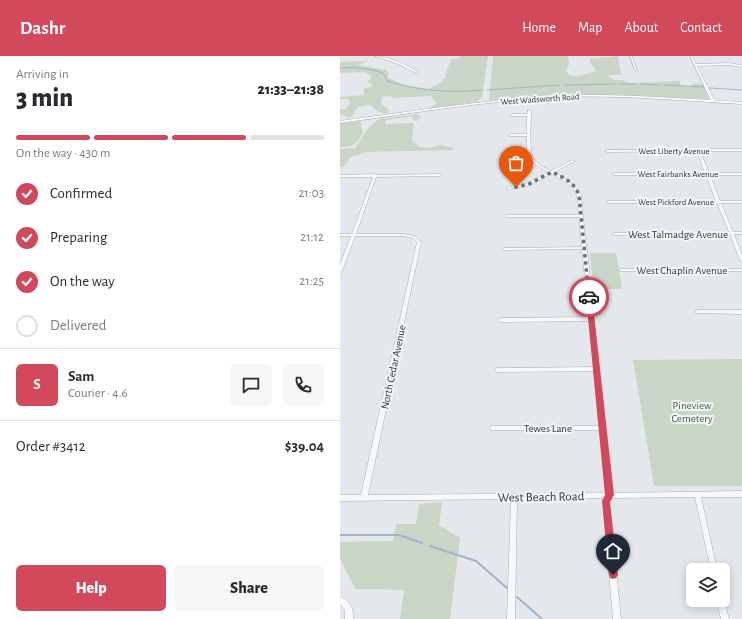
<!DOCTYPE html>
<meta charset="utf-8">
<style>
body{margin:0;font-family:"Alegreya Sans",sans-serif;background:#f7f7f7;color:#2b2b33;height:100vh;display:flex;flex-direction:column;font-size:15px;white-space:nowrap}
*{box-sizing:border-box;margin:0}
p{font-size:13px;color:#7c7c81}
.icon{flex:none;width:22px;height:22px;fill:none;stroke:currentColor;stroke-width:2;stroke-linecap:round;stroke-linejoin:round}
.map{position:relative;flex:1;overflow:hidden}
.side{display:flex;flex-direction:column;background:#fff;width:340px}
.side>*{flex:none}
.buttons{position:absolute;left:346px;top:507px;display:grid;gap:8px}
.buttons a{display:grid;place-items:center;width:44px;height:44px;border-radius:6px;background:#fff;box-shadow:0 2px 10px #0003;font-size:20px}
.pin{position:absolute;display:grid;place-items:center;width:34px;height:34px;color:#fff;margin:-41px -17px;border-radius:50% 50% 50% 0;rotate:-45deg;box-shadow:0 0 4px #0007}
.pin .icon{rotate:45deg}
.courier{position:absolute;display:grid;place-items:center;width:40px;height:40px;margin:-20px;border:3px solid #d1495b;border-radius:50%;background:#fff;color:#222;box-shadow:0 1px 5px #0007}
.headline em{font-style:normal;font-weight:800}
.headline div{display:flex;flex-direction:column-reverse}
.headline{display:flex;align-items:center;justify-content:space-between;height:68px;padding:0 16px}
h1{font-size:26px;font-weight:800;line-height:30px}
.bar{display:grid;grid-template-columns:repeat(4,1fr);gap:6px 4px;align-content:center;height:48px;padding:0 16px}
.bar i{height:5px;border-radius:3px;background:#e1e1e2}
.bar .active{background:#d1495b}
.bar p{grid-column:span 4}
.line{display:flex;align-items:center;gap:10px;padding:0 16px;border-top:1px solid #e1e1e2}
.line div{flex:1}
.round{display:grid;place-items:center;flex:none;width:42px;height:42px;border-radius:6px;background:#f7f7f7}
ol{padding:0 16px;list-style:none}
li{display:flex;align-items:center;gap:12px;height:44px}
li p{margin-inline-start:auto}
li .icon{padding:4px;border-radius:50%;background:#d1495b;color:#fff;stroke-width:4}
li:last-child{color:#7c7c81}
li i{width:22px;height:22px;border:2px solid #e1e1e2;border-radius:50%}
.button{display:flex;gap:8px;margin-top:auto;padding:8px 16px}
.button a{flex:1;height:46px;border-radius:6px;background:#d1495b;color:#fff;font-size:16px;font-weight:800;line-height:46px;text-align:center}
.button a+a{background:#f7f7f7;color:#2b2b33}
header{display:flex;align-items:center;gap:24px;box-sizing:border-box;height:56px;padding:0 20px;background:#d1495b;color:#fff}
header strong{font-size:19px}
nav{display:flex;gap:22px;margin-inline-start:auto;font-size:14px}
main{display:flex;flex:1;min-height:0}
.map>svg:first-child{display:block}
.green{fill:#c9d6c5}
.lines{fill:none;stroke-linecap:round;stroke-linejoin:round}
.stream-far1{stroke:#9fb4cc;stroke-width:1}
.stream{stroke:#9fb4cc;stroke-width:2}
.minor-casing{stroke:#a9aeb7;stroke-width:1}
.major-casing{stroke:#a3abb8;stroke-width:1}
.minor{fill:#f7f8fa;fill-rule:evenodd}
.major{fill:#fff;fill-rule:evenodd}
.route{fill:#d1495b}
.done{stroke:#6c737f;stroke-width:4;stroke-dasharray:0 7.2}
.labels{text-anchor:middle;stroke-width:4;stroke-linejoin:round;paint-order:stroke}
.far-street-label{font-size:9px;fill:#2b3445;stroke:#f4f6f9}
.street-label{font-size:11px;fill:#2b3445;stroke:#f4f6f9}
.park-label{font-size:11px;fill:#3f6138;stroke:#f4f6f9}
.near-street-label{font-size:13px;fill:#2b3445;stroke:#f4f6f9}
</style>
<header>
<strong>Dashr</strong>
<nav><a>Home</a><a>Map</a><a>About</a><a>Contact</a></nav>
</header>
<main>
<section class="side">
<div class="headline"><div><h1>3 min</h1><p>Arriving in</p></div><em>21:33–21:38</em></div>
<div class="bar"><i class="active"></i><i class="active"></i><i class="active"></i><i></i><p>On the way · 430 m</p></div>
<ol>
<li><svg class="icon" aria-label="check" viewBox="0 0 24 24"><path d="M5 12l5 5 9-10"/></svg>Confirmed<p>21:03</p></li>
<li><svg class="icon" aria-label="check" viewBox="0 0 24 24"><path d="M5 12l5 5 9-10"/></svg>Preparing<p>21:12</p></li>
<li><svg class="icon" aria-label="check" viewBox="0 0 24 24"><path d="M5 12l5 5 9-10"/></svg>On the way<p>21:25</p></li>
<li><i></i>Delivered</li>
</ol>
<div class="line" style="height:72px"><b class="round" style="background:#d1495b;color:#fff">S</b><div><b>Sam</b><p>Courier · 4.6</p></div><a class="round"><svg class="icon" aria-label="chat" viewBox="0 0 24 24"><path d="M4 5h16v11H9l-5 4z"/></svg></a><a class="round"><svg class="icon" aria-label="phone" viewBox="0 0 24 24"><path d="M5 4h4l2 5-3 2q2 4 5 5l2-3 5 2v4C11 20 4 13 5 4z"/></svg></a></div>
<div class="line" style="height:52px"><div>Order #3412</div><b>$39.04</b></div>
<div class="button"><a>Help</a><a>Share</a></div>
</section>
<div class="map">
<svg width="402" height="563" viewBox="0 0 402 563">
<rect width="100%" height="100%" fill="#e4e7ec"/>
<!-- green -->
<path class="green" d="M117,0H148L142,41L138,45L93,53L89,51L97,48L91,40L55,42L50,40L42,41L41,48L49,54L47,58L37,55L30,49L17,51L11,62L0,58V53H6L10,47L9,43H0V41L24,39V33L33,30L28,26L32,20L24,16L0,17V6L28,5L18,9L46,14L49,17L47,21L64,29L89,33L102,26V23H104L111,3L121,2Z
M153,0H228L229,8L226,16L229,18L230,20H240L256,15L250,6V3L278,0L281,19H267L274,24H282L289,27L340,25V29L349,31L355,27L363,29L368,43L241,38L149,44Z
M77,58L81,61L77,65L73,64L72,60L46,64L45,68L74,67L72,84L79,91L91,92L99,89L114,92L113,94L27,96L11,101L3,111H0V93L15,92L29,71L39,63Z
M20,65L23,77C16,88 13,91 0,91V67Z
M250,197H276L282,233H253Z
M402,303V430H314L293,304Z
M102,446L99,469L120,482L110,563H60L64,534L15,533L0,503V486L53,485L56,468H76L79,448Z"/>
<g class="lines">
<!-- stream-far1 -->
<path class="stream-far1" d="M0,12C15,11 29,12 43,17L47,25C79,35 110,37 143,34
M280,28H295
M300,28L319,29
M224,29L275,28
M324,29L364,31
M369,32L402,34
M147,34L219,29"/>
<!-- stream -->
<path class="stream" d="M0,479H59L82,487
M90,490L136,505L167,532
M177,541L202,563"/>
<defs>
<path id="minor" d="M35,0C47,0 68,9 78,16L76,17L58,8Z
M290,0H292L297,15L295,14Z
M350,0H352L356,8L388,7L402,9V11L388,9L357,10L375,45L373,46L371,45Z
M188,54L191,55C191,65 189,95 193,102C197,108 205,112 211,115L232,104L235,105L214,116L229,125L235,131L241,139L246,191L247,192V193L265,370L266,372L265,373L272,437L402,435V441H361L377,514H371L355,441L271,442L269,445L281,563H273L263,445L264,442L177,443L175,563H167L171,443L0,445V439H21L77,186L73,182L64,180H15L2,215L0,216V209L11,180H0V178H12L33,121H0V119L35,118L36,119L100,118L102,119L100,120L36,121L16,178H64L75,180L81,186L28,439L266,437L260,374H151L150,372L151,370H259L254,315L157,316L155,315L154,314L155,313L157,312L254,311L249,265L160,266L158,264L160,262L249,261L242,193L164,194L162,193L164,192L242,191L239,161H166L164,160L166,159H239C238,153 239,146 237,140C234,129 220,123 211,118L190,129L168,133L166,132L168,131L188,127L208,116C201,112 193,108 189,100L170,101L168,100L170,99L188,98L187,96V80H170L168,79L170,78H187V60H172L170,59L172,58H187Z
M357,93H402V95H360L369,117H402V119H370L380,145H402V147H381L393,176H402V178H394L402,199V205L400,204L390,178L274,179L272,178L274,177L389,176L377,147H269L267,146L269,145H376L366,119H274L272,118L274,117H365L357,95L267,96L265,95L267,94Z
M279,213H402V215H281L279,214Z
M358,254H402V258L356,257V255Z
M0,540C10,545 14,552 13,563H5V554L0,548Z
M383,543L384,544L389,563H381L376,544H383Z"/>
<path id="major" d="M226,39C285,38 343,43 402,46V48C344,45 285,39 226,41C150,44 75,57 0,67V65C75,55 150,43 226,39Z"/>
</defs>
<!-- minor casing -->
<use href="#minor" class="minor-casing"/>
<!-- major casing -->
<use href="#major" class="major-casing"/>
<!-- minor -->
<use href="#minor" class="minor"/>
<!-- major -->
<use href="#major" class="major"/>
</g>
<!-- route -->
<path class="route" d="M249,239L252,241L274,439L270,446L278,519L276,522L273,523L270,522L269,519L262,445L265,439L246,241Z"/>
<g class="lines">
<!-- done -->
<path class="done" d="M176,131L189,128L212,116C224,122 234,126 239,139L249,241"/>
</g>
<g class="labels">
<!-- far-street labels -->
<g class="far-street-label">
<text transform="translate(200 43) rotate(-4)" y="3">West Wadsworth Road</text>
<text x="334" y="98">West Liberty Avenue</text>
<text x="338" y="121">West Fairbanks Avenue</text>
<text x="336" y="149">West Pickford Avenue</text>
</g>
<!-- street labels -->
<g class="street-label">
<text x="338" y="182">West Talmadge Avenue</text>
<text x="342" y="218">West Chaplin Avenue</text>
<text transform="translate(53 311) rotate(-78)" y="4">North Cedar Avenue</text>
<text x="208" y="376">Tewes Lane</text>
</g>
<!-- park labels -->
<g class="park-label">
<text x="352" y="353">Pineview<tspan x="352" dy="13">Cemetery</tspan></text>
</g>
<!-- near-street labels -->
<g class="near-street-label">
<text transform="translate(201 440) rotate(-1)" y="5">West Beach Road</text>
</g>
</g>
</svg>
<div class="buttons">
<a><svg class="icon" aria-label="layers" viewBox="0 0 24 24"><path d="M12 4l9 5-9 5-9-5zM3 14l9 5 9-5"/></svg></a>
</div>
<div class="pin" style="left:176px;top:131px;background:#ea580c"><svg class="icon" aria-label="bag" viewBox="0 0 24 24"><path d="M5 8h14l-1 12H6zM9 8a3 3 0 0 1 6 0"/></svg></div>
<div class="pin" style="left:273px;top:519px;background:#1f2937"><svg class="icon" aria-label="home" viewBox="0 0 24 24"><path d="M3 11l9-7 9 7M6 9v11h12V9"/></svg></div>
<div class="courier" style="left:249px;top:241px"><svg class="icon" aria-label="car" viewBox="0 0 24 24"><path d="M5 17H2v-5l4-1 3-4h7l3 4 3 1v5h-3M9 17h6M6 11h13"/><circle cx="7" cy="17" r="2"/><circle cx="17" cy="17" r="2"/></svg></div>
</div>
</main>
